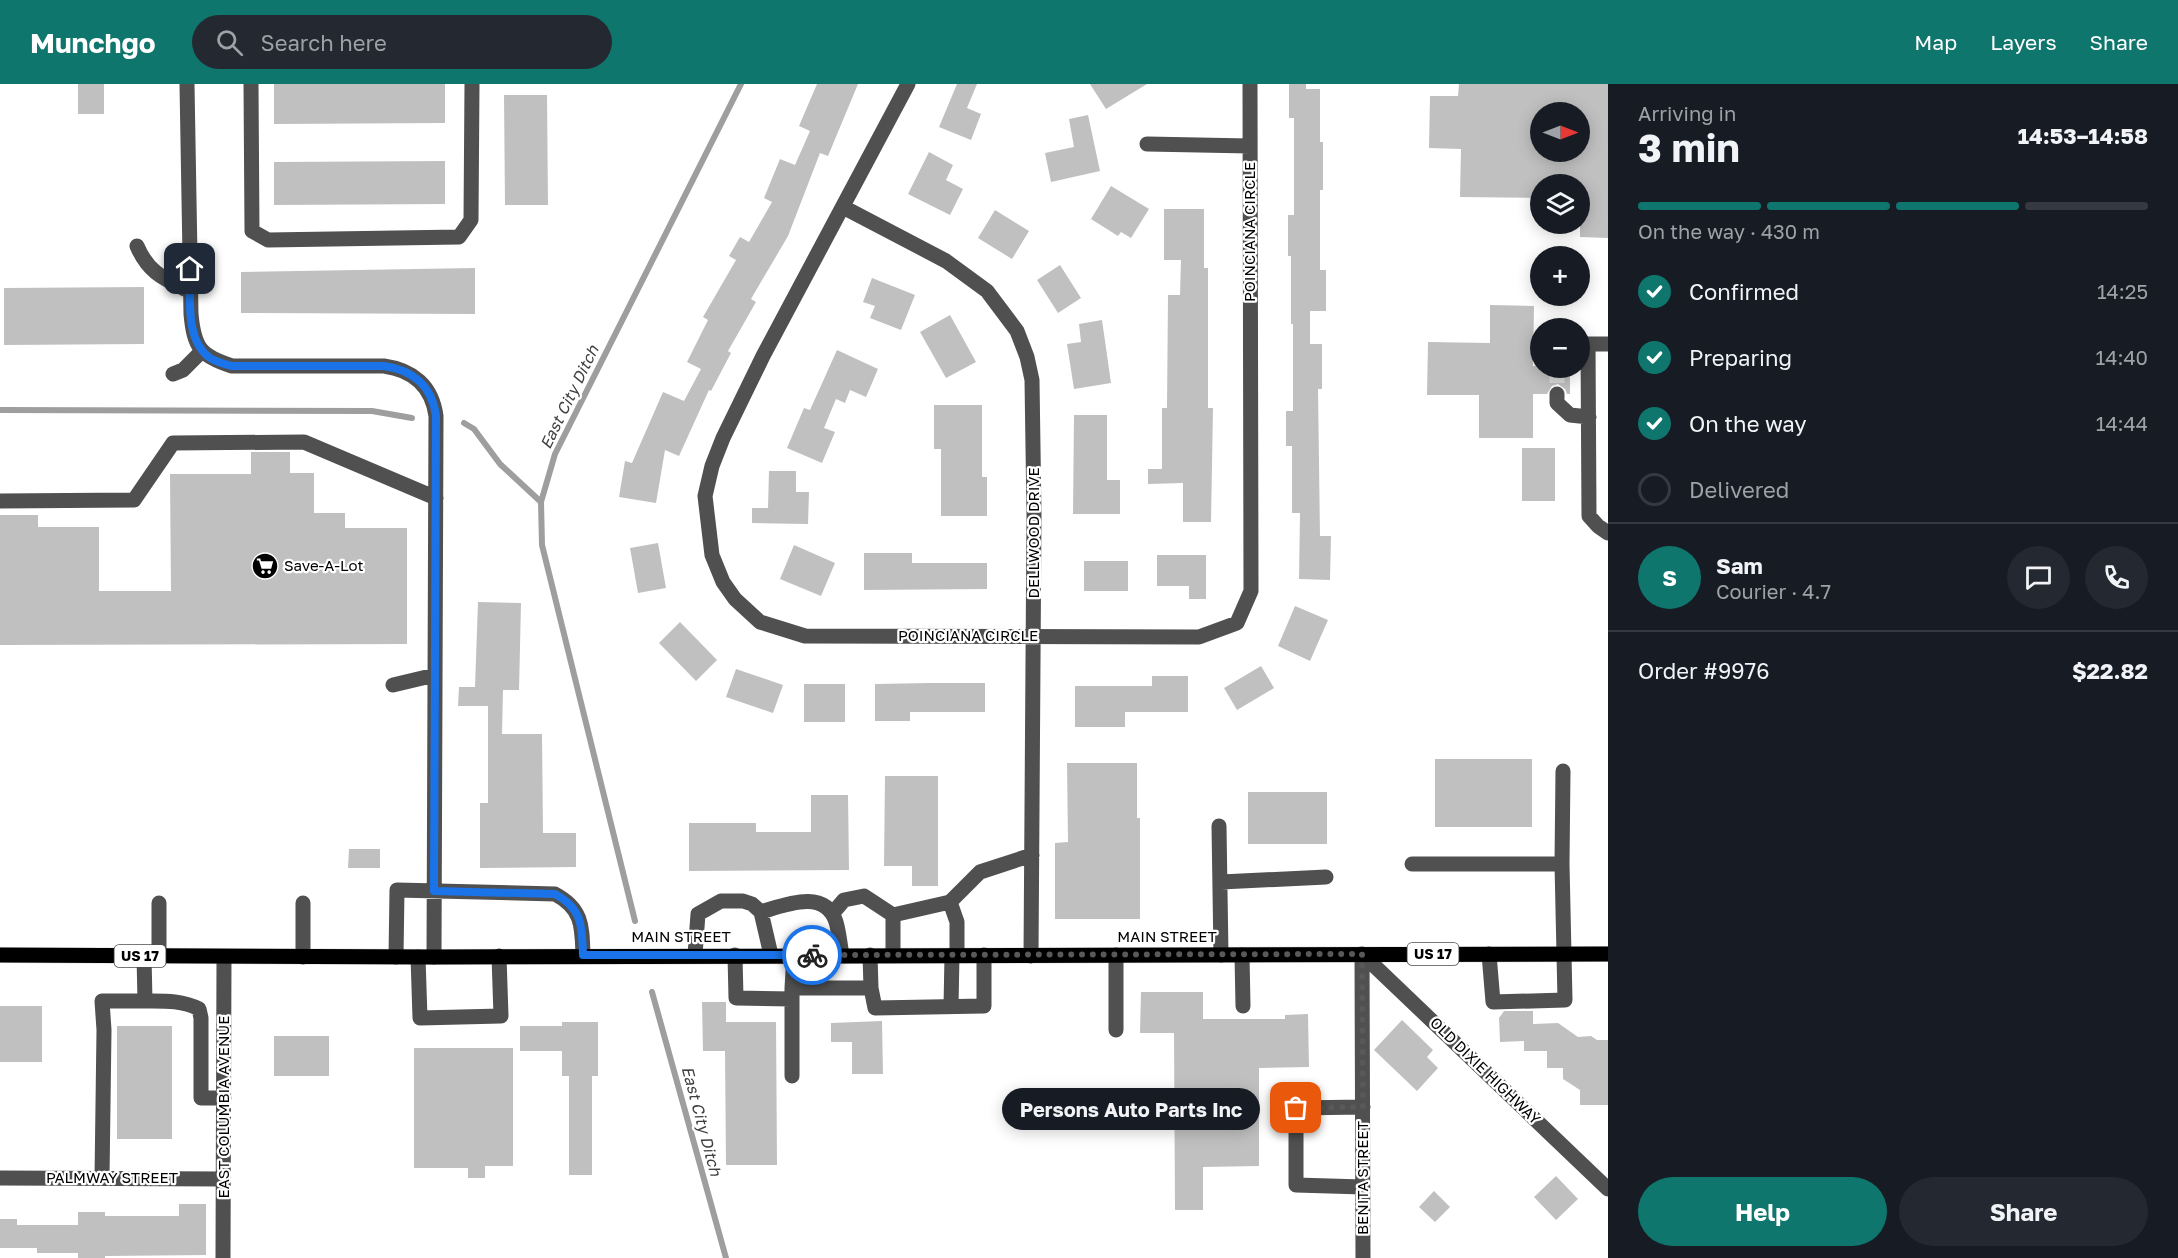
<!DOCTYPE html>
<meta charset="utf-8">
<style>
body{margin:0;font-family:"Golos Text",sans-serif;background:#242831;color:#f1f3f6;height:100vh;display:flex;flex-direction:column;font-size:22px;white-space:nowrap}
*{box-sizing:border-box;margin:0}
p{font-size:20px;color:#9ea1a6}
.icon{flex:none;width:33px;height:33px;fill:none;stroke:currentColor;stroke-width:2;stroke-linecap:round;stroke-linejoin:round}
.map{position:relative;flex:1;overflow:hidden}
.panel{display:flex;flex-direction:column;background:#171b24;width:570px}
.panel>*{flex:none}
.needle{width:39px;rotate:90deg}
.controls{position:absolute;left:1530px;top:18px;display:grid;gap:12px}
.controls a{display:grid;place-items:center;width:60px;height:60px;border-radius:50%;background:#171b24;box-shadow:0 3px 15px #0003;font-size:30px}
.pin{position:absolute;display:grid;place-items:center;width:51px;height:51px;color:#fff;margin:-26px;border-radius:12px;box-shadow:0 3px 9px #0006}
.courier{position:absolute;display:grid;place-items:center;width:60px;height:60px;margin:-30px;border:4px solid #1a73e8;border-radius:50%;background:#fff;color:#222;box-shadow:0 2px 8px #0007}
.bubble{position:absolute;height:42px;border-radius:21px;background:#171b24;box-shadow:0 3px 15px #0003;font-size:20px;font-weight:700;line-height:42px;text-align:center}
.headline em{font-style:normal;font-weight:700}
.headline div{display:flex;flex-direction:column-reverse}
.headline{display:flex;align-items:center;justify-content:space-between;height:102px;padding:0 30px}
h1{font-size:39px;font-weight:700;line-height:45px}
.bar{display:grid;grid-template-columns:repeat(4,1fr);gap:9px 6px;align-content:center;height:72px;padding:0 30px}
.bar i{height:8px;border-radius:4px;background:#363941}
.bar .on{background:#0f766e}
.bar p{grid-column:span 4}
.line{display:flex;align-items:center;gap:15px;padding:0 30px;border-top:2px solid #363941}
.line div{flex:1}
.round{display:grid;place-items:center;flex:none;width:63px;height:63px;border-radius:32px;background:#242831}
ol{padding:0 30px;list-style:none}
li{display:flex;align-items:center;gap:18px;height:66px}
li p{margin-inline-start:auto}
li .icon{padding:6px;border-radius:50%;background:#0f766e;color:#fff;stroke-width:4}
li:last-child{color:#9ea1a6}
li i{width:33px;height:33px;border:3px solid #363941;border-radius:50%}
.cta{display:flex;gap:12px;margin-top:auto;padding:12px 30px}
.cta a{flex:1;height:69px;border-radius:36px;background:#0f766e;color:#fff;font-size:24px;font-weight:700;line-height:69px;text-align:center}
.cta a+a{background:#242831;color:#f1f3f6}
header{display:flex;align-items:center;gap:36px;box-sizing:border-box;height:84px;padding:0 30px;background:#0f766e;color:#fff}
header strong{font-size:28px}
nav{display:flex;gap:33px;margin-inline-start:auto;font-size:21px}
.search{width:420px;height:54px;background:#242831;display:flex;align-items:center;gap:15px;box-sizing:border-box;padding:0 21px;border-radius:33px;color:#9ea1a6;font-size:22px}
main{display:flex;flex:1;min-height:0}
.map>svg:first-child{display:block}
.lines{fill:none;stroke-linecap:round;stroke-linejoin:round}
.stream{stroke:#9e9e9e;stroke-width:6}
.building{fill:#c0c0c0;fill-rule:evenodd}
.minor-tunnel{stroke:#d9d9d9;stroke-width:15;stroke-dasharray:15 8;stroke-linecap:butt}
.major-casing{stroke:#dbdbdb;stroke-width:16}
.minor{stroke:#505050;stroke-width:15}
.major{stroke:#000;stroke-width:15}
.done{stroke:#595959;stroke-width:6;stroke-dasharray:0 10.8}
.route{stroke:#1a73e8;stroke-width:8}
.labels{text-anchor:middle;stroke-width:4.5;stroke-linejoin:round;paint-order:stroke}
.shield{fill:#fff;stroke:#4c4c4c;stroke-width:1.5}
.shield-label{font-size:14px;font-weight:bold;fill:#000}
.street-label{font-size:15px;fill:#000;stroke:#fff}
.poi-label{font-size:15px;fill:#000;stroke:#fff;text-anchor:start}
.water-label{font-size:16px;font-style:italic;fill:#3f3f3f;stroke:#fff}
</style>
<header>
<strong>Munchgo</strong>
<div class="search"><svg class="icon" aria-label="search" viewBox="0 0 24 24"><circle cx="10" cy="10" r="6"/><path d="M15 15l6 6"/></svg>Search here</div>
<nav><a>Map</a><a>Layers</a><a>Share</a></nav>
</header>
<main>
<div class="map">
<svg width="1608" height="1174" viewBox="0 0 1608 1174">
<rect width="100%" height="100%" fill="#fff"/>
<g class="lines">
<!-- stream -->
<path class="stream" d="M0,326L372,327L412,334
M464,339L474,345L500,380L541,418
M635,837L542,461L541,418L555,370L741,0
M652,908L726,1174"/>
</g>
<!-- building -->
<path class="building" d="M78,0H104V30H78Z
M274,0H445V39L274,40Z
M817,0H858L828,72L820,69L788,152L751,215L756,218L728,267L731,269L711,307L709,306L679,372L665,366L656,419L619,413L625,377L632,379L663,308L684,317L701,285L687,278L708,236L703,233L736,176L729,172L740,153L749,158L772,118L764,114L780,75L795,81L810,47L799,42Z
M957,0H977L967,24L981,30L971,56L939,43Z
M1090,0H1147L1106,25Z
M1289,0H1306V5H1320V58H1323V106H1320V186H1326V227H1310V260H1322V305H1318L1320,452H1331L1330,496L1299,495L1300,429H1292V362H1286V327H1293V240H1291V172H1288V131H1294V34H1289Z
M1459,0H1608V154L1580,153V100H1540V114L1460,113L1461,65L1429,64L1430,12H1458ZM1540,28H1580V68H1540Z
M504,11H547L548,121H505Z
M1088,31L1100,87L1051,98L1045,69L1074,63L1069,35Z
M929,68L953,81L946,96L963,105L950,131L908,110Z
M445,77V120L274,121V78Z
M1111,102L1149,125L1131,154L1121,148L1118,152L1091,135Z
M1164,125H1204V184H1208V324H1213L1211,438H1183V399L1148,400V385H1162V324H1167L1168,211H1180L1181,176H1164Z
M995,126L1029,147L1012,175L978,154Z
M1060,181L1081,214L1058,229L1037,196Z
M475,184V230L241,229V188Z
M872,194L915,211L901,246L870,234L875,222L863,218Z
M144,203V260L4,261V204Z
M1490,221L1534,222L1533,282H1540V284H1570V310H1567L1565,305L1558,300L1552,302L1547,310H1533V354H1479V311H1427L1428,258L1490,259Z
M950,231L976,278L946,294L920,248Z
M1102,236L1111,299L1074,305L1067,260L1081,258L1079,240Z
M837,266L878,285L866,313L850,306L845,319L836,315L824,344L835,348L822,379L787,364L804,324L810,326Z
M934,321H982V393H987V432H941V365H934Z
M1074,331H1107V396H1120V430H1073Z
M1522,364H1555V417H1522Z
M251,368H290V389H314V429H345V444H407V560L0,561V431H38V443H99V507H171L170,390H251Z
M769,387H796V408H809L808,440L752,439V424H768Z
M658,459L666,504L638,509L630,464Z
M794,461L835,479L821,512L780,495Z
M864,469H912V479H987V505L864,506Z
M1157,471H1206V515H1189V502H1157Z
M1084,477H1128V507H1084Z
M478,518L521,519L519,606H503L502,650H542L543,749H576V783L480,784V719H488V622H458L459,603H475Z
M1295,522L1328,536L1310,577L1278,562Z
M680,538L717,576L696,597L659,559Z
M1261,582L1274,604L1237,626L1224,604Z
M736,585L783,601L773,629L726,613Z
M1152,592H1188V628H1125V643H1075V602H1152Z
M929,599H985V628H910V637H875V600Z
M804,600H845V638H804Z
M1435,675H1532V743H1435Z
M1067,679H1137V734H1140V835H1055V759L1068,758Z
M885,692H938V802H912V782H884Z
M1248,708H1327V760H1248Z
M811,711H848L849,786L689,787V739H756V748H811Z
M349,765H380V784H348Z
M1141,908H1203V935H1285V931L1308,930L1309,983L1259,984V1082L1203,1083V1126H1175L1174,949H1140Z
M702,918H726V938H776L777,1081H726L725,967H703Z
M0,922H42V978H0Z
M1504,927H1533V940L1558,939L1578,953L1591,952L1597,956H1608V1021H1580V1006L1563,995V984H1547V967H1524V957L1500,958L1499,934Z
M1402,936L1433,966L1427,973L1438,984L1417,1007L1374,966Z
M882,937L883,990H852V958H831V939Z
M562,938H598V992H592V1091H569V992H562V967H520V942H562Z
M117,942H172V1055H117Z
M274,952H329V992H274Z
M414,964H513V1082H485V1094H468V1084H414Z
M1556,1092L1578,1115L1556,1136L1534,1113Z
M1434,1107L1450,1123L1435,1138L1419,1123Z
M179,1120H206V1171L105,1172V1174H78V1169H37V1164H0V1135H17V1141H78V1128H105V1132H179Z"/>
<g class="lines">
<!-- minor-tunnel -->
<path class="minor-tunnel" d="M1557,284V310"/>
<defs>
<path id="major" d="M0,871L434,873L1608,870"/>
</defs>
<!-- major casing -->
<use href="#major" class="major-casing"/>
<!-- minor -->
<path class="minor" d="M187,0L191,230C194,263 200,272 232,282H384C413,286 432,302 436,332L434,873
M251,0L252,147L268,156L459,153L471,136L472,0
M908,0L763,272L723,354L712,382L705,412L712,471L723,498L735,515L760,538L805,552L1199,553L1237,539L1251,507L1250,0
M1147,60L1250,62
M843,123L946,177L987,207L1017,247L1027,273L1032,296L1034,431L1031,872
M137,162C149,190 165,195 191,208
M1608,260H1588L1589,432L1598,442L1608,449
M173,290L183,286L202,267
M1557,310V319L1570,331L1589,333
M0,417L134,416L173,359L304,358L436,414
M393,601L435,591
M1219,742L1221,871
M1412,780H1562L1565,916L1493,918L1489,870
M1562,780L1563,687
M1221,798L1326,793
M950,818L957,838V871
M303,819V873
M761,828C785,821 825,804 836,838C839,848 840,860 842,871
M832,830L844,816L864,812L893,831V871
M893,831L950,818L980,788L1032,771
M1362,870L1608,1105
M1362,870L1363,1174
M695,871L698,830L721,817H743L752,820L761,828L771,871
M735,871L736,914L792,915
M870,871L871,904L875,924L984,922V871
M1116,871V946
M1242,871L1243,922
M159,872V819
M396,873L397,806L555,810C583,825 582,843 583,871
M418,873L420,934L501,932L499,872
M792,904H871
M145,917C163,917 182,916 199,925L201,934V1014H224
M951,923L952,871
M792,992V904L794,871
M1363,1023L1296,1024V1101L1363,1103
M0,1094L223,1095
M102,1094L104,946L102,917H145L144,872
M223,1174L224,873"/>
<!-- major -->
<use href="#major" class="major"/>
</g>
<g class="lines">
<!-- done -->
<path class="done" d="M812,871L1362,870L1363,1023L1296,1024"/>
<!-- route -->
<path class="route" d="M190,185C191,213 184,255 210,274C216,278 225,280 232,282H384C413,286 432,302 436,332L434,807L555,810C583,825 582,843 583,871H812"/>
</g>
<!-- icons -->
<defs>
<symbol id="supermarket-disc" viewBox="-11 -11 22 22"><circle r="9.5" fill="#000" stroke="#fff"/><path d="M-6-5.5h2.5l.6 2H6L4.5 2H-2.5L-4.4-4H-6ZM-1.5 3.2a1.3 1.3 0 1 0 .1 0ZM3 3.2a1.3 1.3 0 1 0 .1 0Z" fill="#fff"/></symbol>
</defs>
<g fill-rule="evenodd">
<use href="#supermarket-disc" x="250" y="467" width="30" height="30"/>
</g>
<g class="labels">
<!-- shield labels -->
<g class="shield">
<rect x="1407.5" y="859" width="51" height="22" rx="4.5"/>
<rect x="114.5" y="861" width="51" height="22" rx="4.5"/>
</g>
<g class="shield-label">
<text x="1433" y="875">US 17</text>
<text x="140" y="877">US 17</text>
</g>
<!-- street labels -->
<g class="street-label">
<text transform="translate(1250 148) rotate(-90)" y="5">POINCIANA CIRCLE</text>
<text transform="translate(1034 449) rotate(-90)" y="5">DELLWOOD DRIVE</text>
<text x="968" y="557">POINCIANA CIRCLE</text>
<text x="681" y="858">MAIN STREET</text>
<text x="1167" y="858">MAIN STREET</text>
<text transform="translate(1485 987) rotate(44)" y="5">OLD DIXIE HIGHWAY</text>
<text transform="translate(224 1023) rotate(-90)" y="5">EAST COLUMBIA AVENUE</text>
<text x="112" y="1099">PALMWAY STREET</text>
<text transform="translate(1363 1094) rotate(-90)" y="5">BENITA STREET</text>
</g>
<!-- poi labels -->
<g class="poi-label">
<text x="284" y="487">Save-A-Lot</text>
</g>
<!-- water labels -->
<g class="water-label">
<text transform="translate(569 313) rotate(-64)" y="6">East City Ditch</text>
<text transform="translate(702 1037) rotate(75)" y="6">East City Ditch</text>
</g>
</g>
</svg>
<div class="controls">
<a><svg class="needle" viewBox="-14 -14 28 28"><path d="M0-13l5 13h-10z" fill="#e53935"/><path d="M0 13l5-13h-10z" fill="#9ea1a6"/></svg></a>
<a><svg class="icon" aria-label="layers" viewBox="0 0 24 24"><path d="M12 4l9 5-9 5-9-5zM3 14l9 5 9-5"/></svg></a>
<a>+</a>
<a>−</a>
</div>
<div class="pin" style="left:1296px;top:1024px;background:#ea580c"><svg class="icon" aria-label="bag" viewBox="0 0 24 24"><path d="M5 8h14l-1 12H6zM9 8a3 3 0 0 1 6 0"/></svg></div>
<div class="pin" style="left:190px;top:185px;background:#1f2937"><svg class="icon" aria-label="home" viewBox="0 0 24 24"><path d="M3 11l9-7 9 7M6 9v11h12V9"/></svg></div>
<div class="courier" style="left:812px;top:871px"><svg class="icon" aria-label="bike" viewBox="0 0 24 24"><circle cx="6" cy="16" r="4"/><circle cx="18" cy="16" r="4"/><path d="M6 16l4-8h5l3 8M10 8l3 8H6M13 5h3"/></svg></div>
<div class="bubble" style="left:1002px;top:1004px;width:258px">Persons Auto Parts Inc</div>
</div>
<section class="panel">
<div class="headline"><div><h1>3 min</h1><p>Arriving in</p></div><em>14:53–14:58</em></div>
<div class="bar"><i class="on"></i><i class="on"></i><i class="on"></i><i></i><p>On the way · 430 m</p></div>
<ol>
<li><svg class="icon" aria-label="check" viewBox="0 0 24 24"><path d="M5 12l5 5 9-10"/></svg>Confirmed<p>14:25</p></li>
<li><svg class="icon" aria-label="check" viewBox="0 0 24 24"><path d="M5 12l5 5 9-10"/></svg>Preparing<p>14:40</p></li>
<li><svg class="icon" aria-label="check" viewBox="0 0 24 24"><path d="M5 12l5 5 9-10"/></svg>On the way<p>14:44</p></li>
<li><i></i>Delivered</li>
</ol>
<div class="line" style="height:108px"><b class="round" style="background:#0f766e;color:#fff">S</b><div><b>Sam</b><p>Courier · 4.7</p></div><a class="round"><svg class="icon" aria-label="chat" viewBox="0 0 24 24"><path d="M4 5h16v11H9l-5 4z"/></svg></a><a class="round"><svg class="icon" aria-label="phone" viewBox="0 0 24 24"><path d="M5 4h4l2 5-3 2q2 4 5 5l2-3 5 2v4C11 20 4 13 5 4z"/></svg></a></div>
<div class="line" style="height:78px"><div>Order #9976</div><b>$22.82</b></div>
<div class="cta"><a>Help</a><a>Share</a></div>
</section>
</main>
